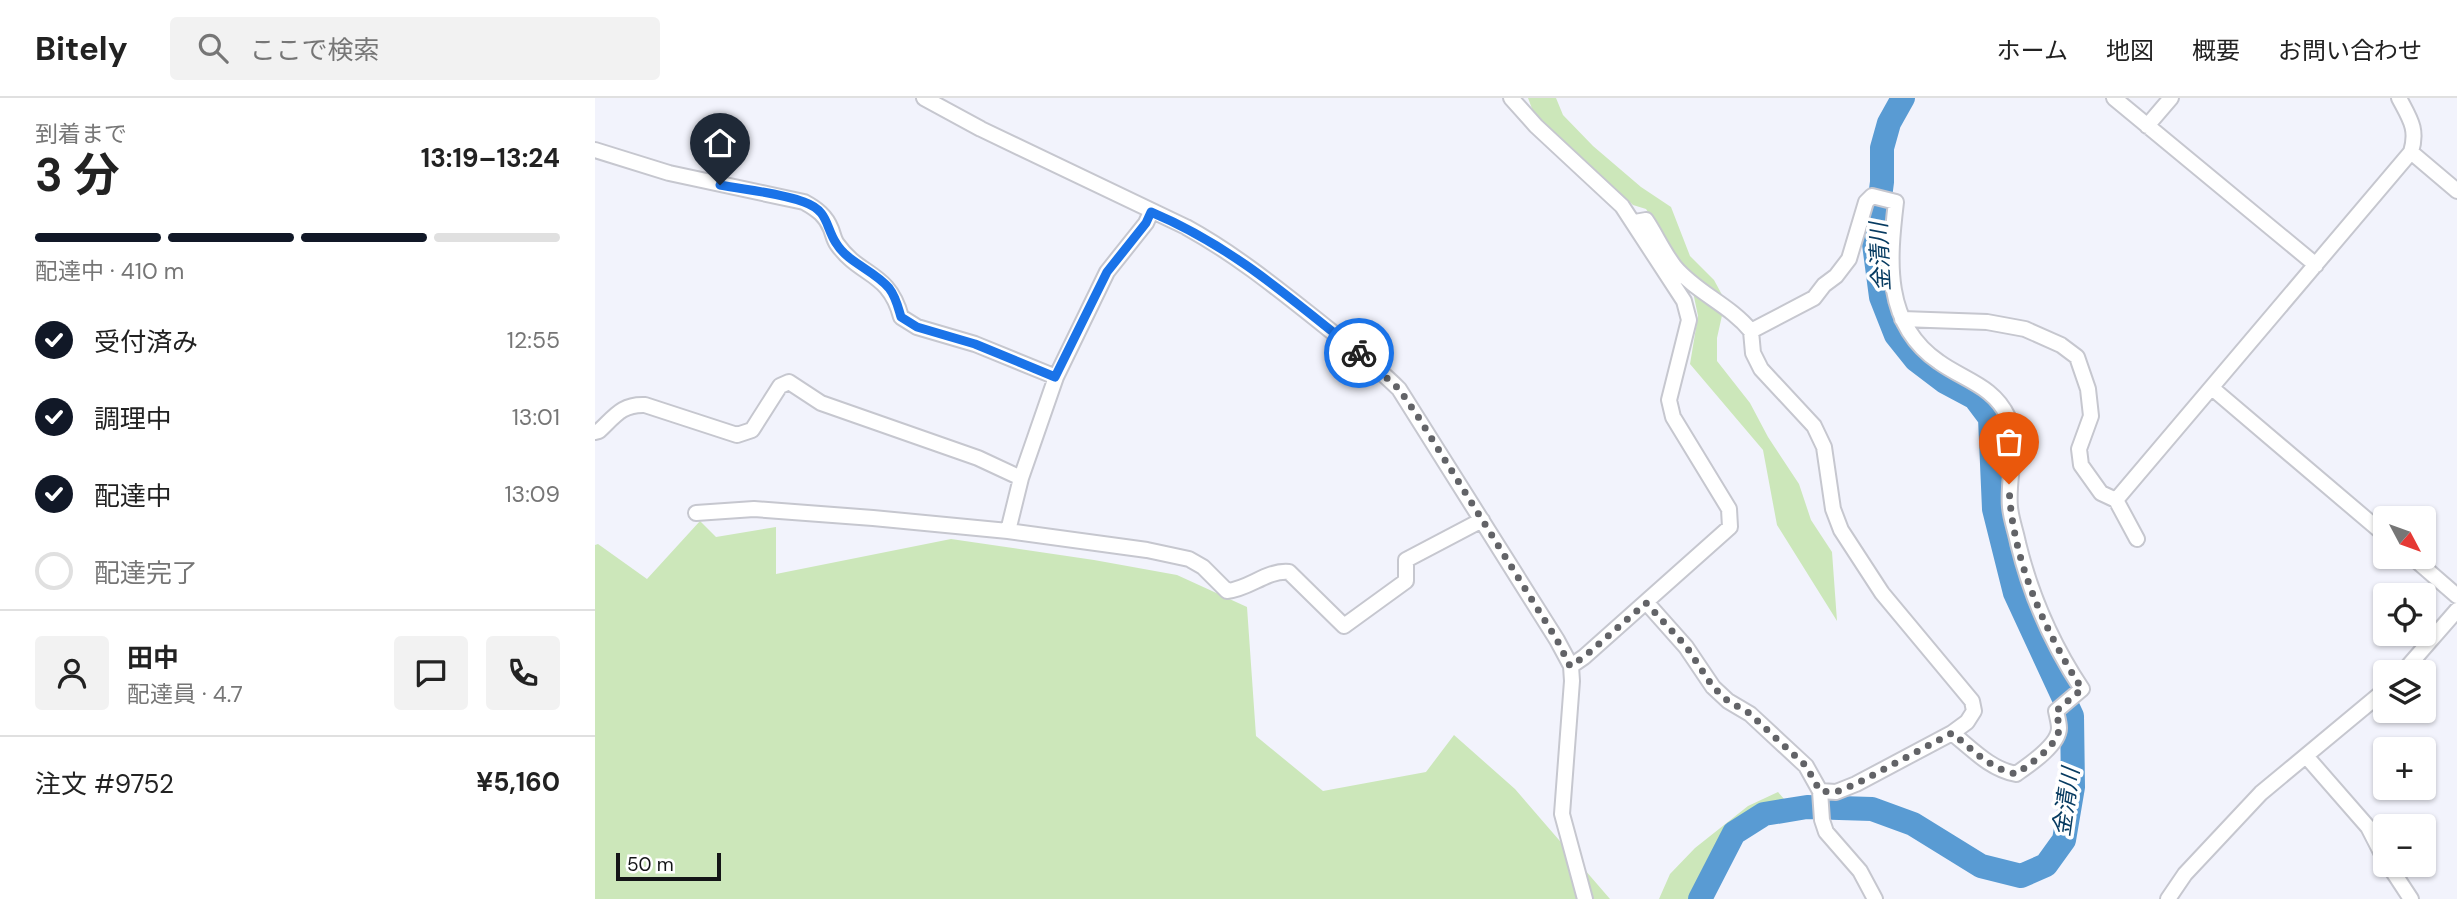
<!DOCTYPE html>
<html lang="ja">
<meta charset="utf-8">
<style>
body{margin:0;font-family:"DM Sans","Noto Sans JP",sans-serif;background:#f2f2f2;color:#222;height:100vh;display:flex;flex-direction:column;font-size:26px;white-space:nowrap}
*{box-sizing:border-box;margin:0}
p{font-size:23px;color:#767676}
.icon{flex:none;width:38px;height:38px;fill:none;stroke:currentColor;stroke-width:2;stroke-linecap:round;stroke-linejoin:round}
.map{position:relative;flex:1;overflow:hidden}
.side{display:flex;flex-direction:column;background:#fff;width:595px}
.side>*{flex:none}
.needle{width:46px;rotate:131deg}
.controls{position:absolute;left:1778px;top:408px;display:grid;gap:14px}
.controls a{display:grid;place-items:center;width:63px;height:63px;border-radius:7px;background:#fff;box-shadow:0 2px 5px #0004;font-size:35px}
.scale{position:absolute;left:21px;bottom:18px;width:105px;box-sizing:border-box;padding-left:7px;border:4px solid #141517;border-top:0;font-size:19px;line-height:24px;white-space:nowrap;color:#141517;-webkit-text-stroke:5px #fff;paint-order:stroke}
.pin{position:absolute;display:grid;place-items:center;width:60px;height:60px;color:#fff;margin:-72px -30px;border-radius:50% 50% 50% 0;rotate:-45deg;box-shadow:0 0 7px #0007}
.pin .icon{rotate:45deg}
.courier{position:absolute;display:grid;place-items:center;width:70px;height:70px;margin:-35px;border:5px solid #1a73e8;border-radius:50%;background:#fff;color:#222;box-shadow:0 2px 9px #0007}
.summary em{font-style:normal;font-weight:700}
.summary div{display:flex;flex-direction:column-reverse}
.summary{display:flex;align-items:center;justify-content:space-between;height:119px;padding:0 35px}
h1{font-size:46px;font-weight:700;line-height:52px}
.bar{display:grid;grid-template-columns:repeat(4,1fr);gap:10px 7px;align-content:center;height:84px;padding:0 35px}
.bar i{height:9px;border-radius:5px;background:#e0e0e0}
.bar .selected{background:#111827}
.bar p{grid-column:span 4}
.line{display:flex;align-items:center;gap:18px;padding:0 35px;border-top:2px solid #e0e0e0}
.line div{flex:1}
.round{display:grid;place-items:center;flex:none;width:74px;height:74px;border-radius:7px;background:#f2f2f2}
ol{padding:0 35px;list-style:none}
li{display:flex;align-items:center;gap:21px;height:77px}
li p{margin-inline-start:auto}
li .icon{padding:7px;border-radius:50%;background:#111827;color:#fff;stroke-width:4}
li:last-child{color:#767676}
li i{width:38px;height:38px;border:4px solid #e0e0e0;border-radius:50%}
header{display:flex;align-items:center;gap:42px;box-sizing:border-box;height:98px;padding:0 35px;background:#fff;border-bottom:2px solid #e0e0e0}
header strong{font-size:33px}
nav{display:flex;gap:38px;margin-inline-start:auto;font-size:24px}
.search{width:490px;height:63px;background:#f2f2f2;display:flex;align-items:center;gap:18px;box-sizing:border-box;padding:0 24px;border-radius:7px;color:#767676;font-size:26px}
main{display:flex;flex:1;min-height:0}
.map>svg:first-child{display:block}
.green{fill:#cce7ba}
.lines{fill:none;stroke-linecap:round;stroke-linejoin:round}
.river{stroke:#599bd3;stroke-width:24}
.minor-casing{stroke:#c6c7cf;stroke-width:18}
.minor{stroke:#fff;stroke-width:14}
.done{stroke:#626367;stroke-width:7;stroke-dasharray:0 12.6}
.route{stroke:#1a73e8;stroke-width:9}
.labels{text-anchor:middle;stroke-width:7;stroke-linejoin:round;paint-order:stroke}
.water-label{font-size:23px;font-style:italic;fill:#073b61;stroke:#fff}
</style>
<header>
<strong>Bitely</strong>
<div class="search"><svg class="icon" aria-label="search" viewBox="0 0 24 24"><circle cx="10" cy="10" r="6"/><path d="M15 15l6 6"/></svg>ここで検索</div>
<nav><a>ホーム</a><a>地図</a><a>概要</a><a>お問い合わせ</a></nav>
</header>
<main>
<section class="side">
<div class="summary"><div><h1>3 分</h1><p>到着まで</p></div><em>13:19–13:24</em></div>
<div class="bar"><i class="selected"></i><i class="selected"></i><i class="selected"></i><i></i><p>配達中 · 410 m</p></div>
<ol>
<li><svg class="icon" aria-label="check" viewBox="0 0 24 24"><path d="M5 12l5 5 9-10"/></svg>受付済み<p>12:55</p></li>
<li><svg class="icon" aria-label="check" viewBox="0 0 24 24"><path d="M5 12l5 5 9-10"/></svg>調理中<p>13:01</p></li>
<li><svg class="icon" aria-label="check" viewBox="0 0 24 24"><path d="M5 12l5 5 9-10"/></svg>配達中<p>13:09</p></li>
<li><i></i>配達完了</li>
</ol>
<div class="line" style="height:126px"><a class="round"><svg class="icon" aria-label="person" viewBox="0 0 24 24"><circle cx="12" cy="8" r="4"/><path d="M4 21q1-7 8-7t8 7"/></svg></a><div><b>田中</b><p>配達員 · 4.7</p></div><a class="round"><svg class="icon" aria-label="chat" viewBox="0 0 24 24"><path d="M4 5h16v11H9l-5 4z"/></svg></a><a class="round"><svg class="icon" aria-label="phone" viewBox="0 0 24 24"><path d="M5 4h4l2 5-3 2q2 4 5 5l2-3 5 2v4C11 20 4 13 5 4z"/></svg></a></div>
<div class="line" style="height:91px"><div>注文 #9752</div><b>¥5,160</b></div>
</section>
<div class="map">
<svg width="1862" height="801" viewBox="0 0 1862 801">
<rect width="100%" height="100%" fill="#f2f3fc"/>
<!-- green -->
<path class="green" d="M933,0H961L968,17L998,48L1046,89L1076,109L1095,158L1119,182L1132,206L1092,173L1051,111L1038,107L939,16Z
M1098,194L1128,213L1122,240V263L1155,305L1173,339L1204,386L1216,422L1237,454L1242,523L1182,427L1168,352L1095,266L1103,218Z
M105,423L121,439L181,429V476L356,441L499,462L582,477L652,509L661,638L728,693L831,674L859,637L920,691L1015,801H0V447L3,446L52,481Z
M1183,694L1189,701L1137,730L1119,758L1116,801H1064L1075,776L1100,750L1153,708Z"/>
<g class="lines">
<!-- river -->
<path class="river" d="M1105,801L1139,735L1169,716L1212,709L1277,711L1318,726L1386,768L1426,778L1451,767L1469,742L1478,689L1477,618L1420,495L1399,411L1395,320L1380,300L1350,284L1321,262L1301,237L1286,199L1279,146L1287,84V50L1294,25L1308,0"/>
<defs>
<path id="minor" d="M329,0L386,31L591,129C640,156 682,190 726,225C752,246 780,267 804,291L962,542L976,568L977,583L967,716L990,801
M916,0L941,28L1027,108L1089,203L1094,222L1074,302L1078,319L1134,411L1135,429L989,559L976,568
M1519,0L1721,167
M1552,28L1576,0
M0,52L74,75L209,104C222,111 231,118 236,131C238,136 239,142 242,146C265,179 294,173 306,219L322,229L380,246L461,279
M1816,54L1862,93
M1040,124L1051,122C1061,137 1069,155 1080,169C1102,195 1135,207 1156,233L1219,200L1229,187L1241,178L1254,161L1271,104L1277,98L1301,104C1294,162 1288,226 1344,264C1369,282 1399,288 1413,319C1425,346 1412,380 1415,409C1416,421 1421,434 1423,445C1436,498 1457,546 1487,591L1461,613C1462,618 1464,625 1464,630C1464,647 1434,667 1421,676C1395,671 1377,651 1357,635
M1307,221L1392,224L1430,231L1466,247L1482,259L1493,291L1496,318L1484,351L1486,367L1506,395L1521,402L1542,441
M1156,233L1158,255L1166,271L1219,328L1229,349L1238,411L1246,432L1287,495L1377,603L1379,613L1372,624L1357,635L1261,686L1241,694L1225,693
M1617,290L1790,437
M0,334L4,333C20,318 27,306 50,307L142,337L157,332L185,288L194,284L226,305L383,360L426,380
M1521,402L1816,54C1823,31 1815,21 1804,0
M101,415L159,411L278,420L413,433L552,452L594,461L608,469L632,493C655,491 671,472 694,474L749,528L811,483V462L887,422
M413,433L426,380L461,279L512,174L551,125L556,114
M1816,458L1862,498
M1051,504L1091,549L1118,589L1133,603L1155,616L1211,668L1225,693L1227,722L1231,734L1265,773L1280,801
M1808,574L1862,512
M1711,658L1773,729L1790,762
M1793,766L1816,801
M1573,801L1590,776L1666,695L1790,592"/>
</defs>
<!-- minor casing -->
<use href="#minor" class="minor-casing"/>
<!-- minor -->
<use href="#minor" class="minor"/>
</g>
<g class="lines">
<!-- done -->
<path class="done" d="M764,255L804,291L822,317L962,542L975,568L989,559L1051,505L1091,548L1118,589L1133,603L1154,615L1211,668L1225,693L1241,694L1261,686L1357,635C1377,651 1395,671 1421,676C1434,667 1464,647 1464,630C1464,625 1462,618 1461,613L1487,591C1448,530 1416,459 1414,386"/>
<!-- route -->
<path class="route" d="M125,87C152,92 185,95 209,104C234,113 230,128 241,145C253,165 279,172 294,190C301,199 303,209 306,219L322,229L380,246L460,279L512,174L551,125L556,114C637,148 696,201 764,255"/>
</g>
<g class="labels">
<!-- water labels -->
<g class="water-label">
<text transform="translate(1285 159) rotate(-93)" y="8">金清川</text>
<text transform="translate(1471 704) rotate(-82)" y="8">金清川</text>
</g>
</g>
</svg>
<div class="controls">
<a><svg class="needle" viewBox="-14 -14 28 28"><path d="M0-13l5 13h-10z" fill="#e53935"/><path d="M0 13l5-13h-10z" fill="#767676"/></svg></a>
<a><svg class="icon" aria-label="locate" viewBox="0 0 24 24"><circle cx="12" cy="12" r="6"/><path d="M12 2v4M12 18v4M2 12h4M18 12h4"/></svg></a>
<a><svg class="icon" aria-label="layers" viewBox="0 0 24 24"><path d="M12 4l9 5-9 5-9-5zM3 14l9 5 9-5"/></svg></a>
<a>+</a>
<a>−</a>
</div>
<div class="scale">50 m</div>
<div class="pin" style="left:1414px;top:386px;background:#ea580c"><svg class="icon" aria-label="bag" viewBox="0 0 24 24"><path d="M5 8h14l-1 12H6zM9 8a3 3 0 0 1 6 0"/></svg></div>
<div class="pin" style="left:125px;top:87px;background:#1f2937"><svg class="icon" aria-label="home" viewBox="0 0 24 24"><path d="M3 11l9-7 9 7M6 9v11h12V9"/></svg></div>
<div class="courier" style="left:764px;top:255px"><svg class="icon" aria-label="bike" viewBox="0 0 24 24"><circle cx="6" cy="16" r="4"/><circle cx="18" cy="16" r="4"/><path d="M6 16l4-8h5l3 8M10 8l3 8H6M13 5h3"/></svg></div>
</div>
</main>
